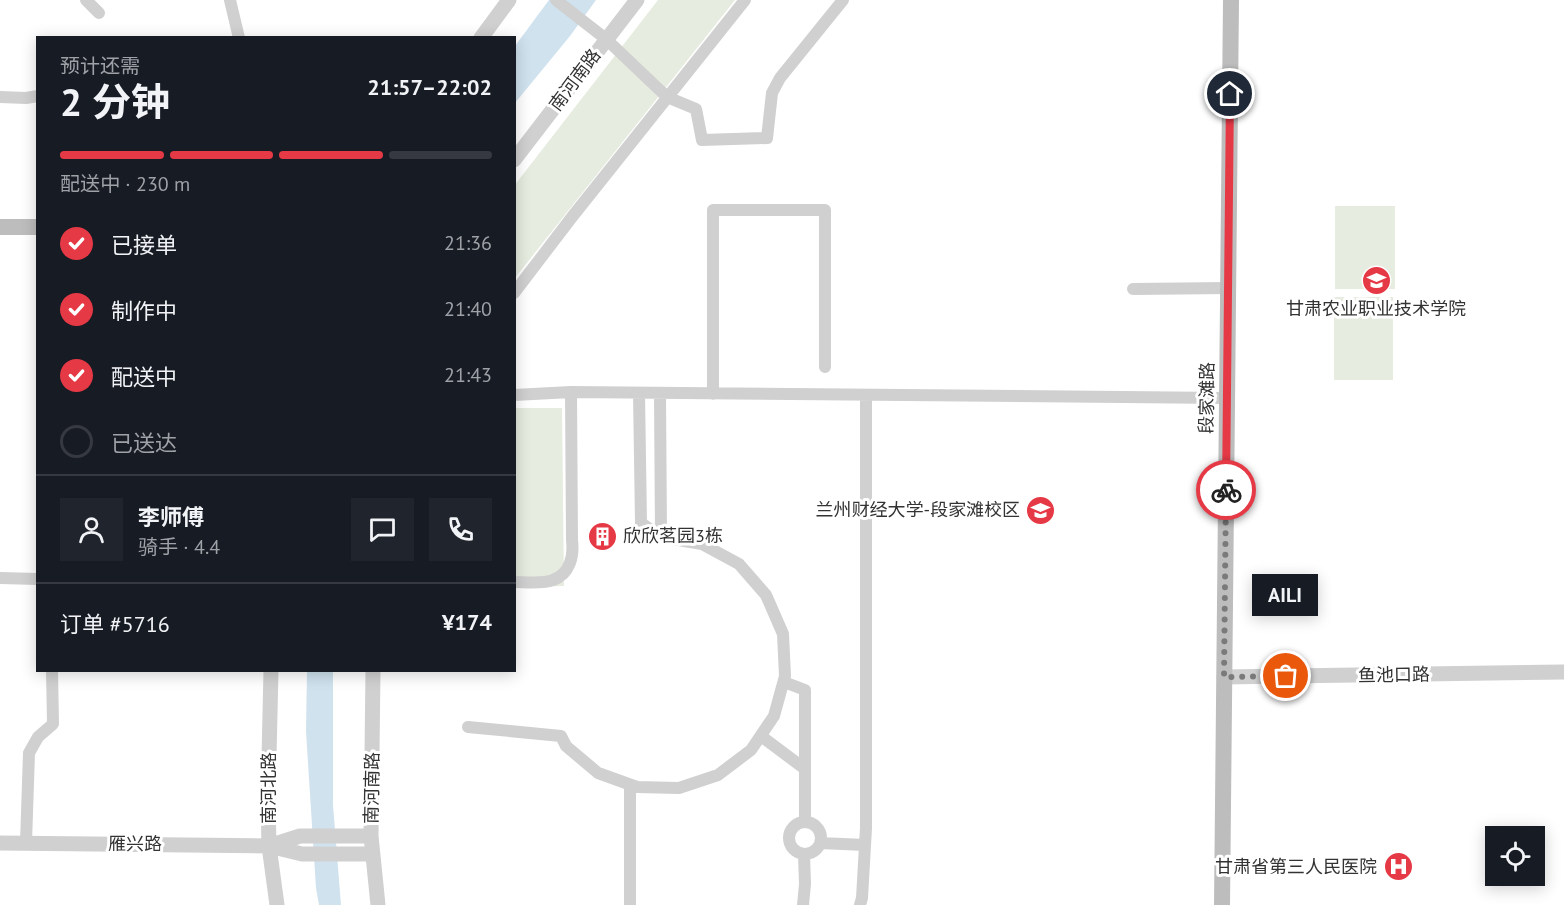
<!DOCTYPE html>
<html lang="zh">
<meta charset="utf-8">
<style>
body{margin:0;font-family:"PT Sans","Noto Sans SC",sans-serif;background:#20242c;color:#f1f3f6;height:100vh;display:flex;flex-direction:column;font-size:22px;white-space:nowrap}
*{box-sizing:border-box;margin:0}
p{font-size:20px;color:#9ea1a6}
.icon{flex:none;width:33px;height:33px;fill:none;stroke:currentColor;stroke-width:2;stroke-linecap:round;stroke-linejoin:round}
.map{position:relative;flex:1;overflow:hidden}
.sheet{position:absolute;left:36px;top:36px;width:480px;height:636px;display:flex;flex-direction:column;background:#171b24;border-radius:0px;box-shadow:0 3px 15px #0003}
.sheet>*{flex:none}
.fabs{position:absolute;left:1485px;top:826px;display:grid;gap:12px}
.fabs a{display:grid;place-items:center;width:60px;height:60px;border-radius:0px;background:#171b24;box-shadow:0 3px 15px #0003;font-size:30px}
.pin{position:absolute;display:grid;place-items:center;width:51px;height:51px;color:#fff;margin:-26px;border:3px solid #fff;border-radius:50%;box-shadow:0 2px 6px #0007}
.courier{position:absolute;display:grid;place-items:center;width:60px;height:60px;margin:-30px;border:4px solid #e63946;border-radius:50%;background:#fff;color:#222;box-shadow:0 2px 8px #0007}
.bubble{position:absolute;height:42px;border-radius:0px;background:#171b24;box-shadow:0 3px 15px #0003;font-size:20px;font-weight:700;line-height:42px;text-align:center}
.summary em{font-style:normal;font-weight:700}
.summary div{display:flex;flex-direction:column-reverse}
.summary{display:flex;align-items:center;justify-content:space-between;height:102px;padding:0 24px}
h1{font-size:39px;font-weight:700;line-height:45px}
.bar{display:grid;grid-template-columns:repeat(4,1fr);gap:9px 6px;align-content:center;height:72px;padding:0 24px}
.bar i{height:8px;border-radius:4px;background:#363941}
.bar .current{background:#e63946}
.bar p{grid-column:span 4}
.line{display:flex;align-items:center;gap:15px;padding:0 24px;border-top:2px solid #363941}
.line div{flex:1}
.round{display:grid;place-items:center;flex:none;width:63px;height:63px;border-radius:0px;background:#20242c}
ol{padding:0 24px;list-style:none}
li{display:flex;align-items:center;gap:18px;height:66px}
li p{margin-inline-start:auto}
li .icon{padding:6px;border-radius:50%;background:#e63946;color:#fff;stroke-width:4}
li:last-child{color:#9ea1a6}
li i{width:33px;height:33px;border:3px solid #363941;border-radius:50%}
.map>svg:first-child{display:block}
.green{fill:#e6ecdf}
.water{fill:#cfe2ee}
.lines{fill:none;stroke-linecap:round;stroke-linejoin:round}
.minor{stroke:#d0d0d0;stroke-width:12}
.tertiary{stroke:#d0d0d0;stroke-width:15}
.secondary{stroke:#bdbdbd;stroke-width:16}
.done{stroke:#7a7a7a;stroke-width:6;stroke-dasharray:0 10.8}
.route{stroke:#e63946;stroke-width:8}
.labels{text-anchor:middle;stroke-width:6;stroke-linejoin:round;paint-order:stroke}
.street-label{font-size:18px;fill:#333;stroke:#fff}
.poi-label{font-size:18px;fill:#333;stroke:#fff;text-anchor:end}
</style>
<div class="map">
<svg width="1564" height="905" viewBox="0 0 1564 905">
<rect width="100%" height="100%" fill="#fff"/>
<!-- green -->
<path class="green" d="M658,0H735L515,278L514,186Z
M1335,206H1395V289H1335Z
M1334,297H1393V380H1334Z
M514,408H562L564,586L515,587Z"/>
<!-- water -->
<path class="water" d="M549,0H596L570,36L515,103V46Z
M307,671H333V805L341,905H319L316,888L306,731Z"/>
<g class="lines">
<!-- minor -->
<path class="minor" d="M86,0L99,13
M230,0L239,38
M556,0L606,39L667,97L696,109L702,140L767,138L772,93L780,78L843,0
M0,97L26,98L38,96
M1133,289L1228,288
M514,293L572,217L745,0
M660,394L661,537
M713,394V210H825V367
M514,395L571,392L1227,398
M0,578L38,579
M514,582C525,582 544,584 553,580C570,574 574,556 572,540L571,392
M784,682L805,690V822
M468,727L561,736L566,746L598,773L637,787L679,788L718,775L751,750L774,716L785,676L783,634L766,595L739,564L702,544L661,537L641,523L639,393
M761,736L805,769
M789 838a16 16 0 1 1 32 0a16 16 0 1 1-32 0Z
M26,843L29,753L38,737L53,724L52,670
M820,843L865,845
M630,905V785
M803,905L805,884L804,854
M860,905L862,898L866,828V396"/>
<!-- tertiary -->
<path class="tertiary" d="M481,38L509,0
M514,160L637,0
M271,670L268,801L269,846L277,905
M373,670L371,836L378,905
M1224,677L1564,672
M0,843L269,846L302,854H372
M269,846L300,836H371"/>
<!-- secondary -->
<path class="secondary" d="M0,227H38
M1222,905L1231,0"/>
</g>
<g class="lines">
<!-- done -->
<path class="done" d="M1226,490L1224,677L1286,676"/>
<!-- route -->
<path class="route" d="M1226,490L1230,94"/>
</g>
<!-- icons -->
<defs>
<symbol id="university-disc" viewBox="-11 -11 22 22"><circle r="9.5" fill="#e63946" stroke="#fff"/><path d="M0-5L7-2L0 1L-7-2ZM-4 1L0 2.5L4 1V4Q0 6-4 4Z" fill="#fff"/></symbol>
<symbol id="building-disc" viewBox="-11 -11 22 22"><circle r="9.5" fill="#e63946" stroke="#fff"/><path d="M-4-6H4V6H1V3H-1V6H-4ZM-2.5-4.3h1.7v1.8h-1.7ZM.8-4.3h1.7v1.8H.8ZM-2.5-1h1.7V.8h-1.7ZM.8-1h1.7V.8H.8Z" fill="#fff"/></symbol>
<symbol id="hospital-disc" viewBox="-11 -11 22 22"><circle r="9.5" fill="#e63946" stroke="#fff"/><path d="M-5-5h3v3.5h4V-5h3V5h-3V1.5h-4V5h-3Z" fill="#fff"/></symbol>
</defs>
<g fill-rule="evenodd">
<use href="#university-disc" x="1360" y="264" width="33" height="33"/>
<use href="#university-disc" x="1024" y="494" width="33" height="33"/>
<use href="#building-disc" x="586" y="520" width="33" height="33"/>
<use href="#hospital-disc" x="1382" y="850" width="33" height="33"/>
</g>
<g class="labels">
<!-- street labels -->
<g class="street-label">
<text transform="translate(575 80) rotate(-53)" y="6">南河南路</text>
<text transform="translate(1207 398) rotate(-89)" y="6">段家滩路</text>
<text transform="translate(1394 675) rotate(-1)" y="6">鱼池口路</text>
<text transform="translate(269 788) rotate(-90)" y="6">南河北路</text>
<text transform="translate(372 788) rotate(-89)" y="6">南河南路</text>
<text x="135" y="850">雁兴路</text>
</g>
<!-- poi labels -->
<g class="poi-label">
<text x="1376" y="315" text-anchor="middle">甘肃农业职业技术学院</text>
<text x="1020" y="516">兰州财经大学-段家滩校区</text>
<text x="623" y="542" text-anchor="start">欣欣茗园3栋</text>
<text x="1377" y="873">甘肃省第三人民医院</text>
</g>
</g>
</svg>
<div class="fabs">
<a><svg class="icon" aria-label="locate" viewBox="0 0 24 24"><circle cx="12" cy="12" r="6"/><path d="M12 2v4M12 18v4M2 12h4M18 12h4"/></svg></a>
</div>
<div class="pin" style="left:1286px;top:676px;background:#ea580c"><svg class="icon" aria-label="bag" viewBox="0 0 24 24"><path d="M5 8h14l-1 12H6zM9 8a3 3 0 0 1 6 0"/></svg></div>
<div class="pin" style="left:1230px;top:94px;background:#1f2937"><svg class="icon" aria-label="home" viewBox="0 0 24 24"><path d="M3 11l9-7 9 7M6 9v11h12V9"/></svg></div>
<div class="courier" style="left:1226px;top:490px"><svg class="icon" aria-label="bike" viewBox="0 0 24 24"><circle cx="6" cy="16" r="4"/><circle cx="18" cy="16" r="4"/><path d="M6 16l4-8h5l3 8M10 8l3 8H6M13 5h3"/></svg></div>
<div class="bubble" style="left:1252px;top:574px;width:66px">AILI</div>
<section class="sheet">
<div class="summary"><div><h1>2 分钟</h1><p>预计还需</p></div><em>21:57–22:02</em></div>
<div class="bar"><i class="current"></i><i class="current"></i><i class="current"></i><i></i><p>配送中 · 230 m</p></div>
<ol>
<li><svg class="icon" aria-label="check" viewBox="0 0 24 24"><path d="M5 12l5 5 9-10"/></svg>已接单<p>21:36</p></li>
<li><svg class="icon" aria-label="check" viewBox="0 0 24 24"><path d="M5 12l5 5 9-10"/></svg>制作中<p>21:40</p></li>
<li><svg class="icon" aria-label="check" viewBox="0 0 24 24"><path d="M5 12l5 5 9-10"/></svg>配送中<p>21:43</p></li>
<li><i></i>已送达</li>
</ol>
<div class="line" style="height:108px"><a class="round"><svg class="icon" aria-label="person" viewBox="0 0 24 24"><circle cx="12" cy="8" r="4"/><path d="M4 21q1-7 8-7t8 7"/></svg></a><div><b>李师傅</b><p>骑手 · 4.4</p></div><a class="round"><svg class="icon" aria-label="chat" viewBox="0 0 24 24"><path d="M4 5h16v11H9l-5 4z"/></svg></a><a class="round"><svg class="icon" aria-label="phone" viewBox="0 0 24 24"><path d="M5 4h4l2 5-3 2q2 4 5 5l2-3 5 2v4C11 20 4 13 5 4z"/></svg></a></div>
<div class="line" style="height:78px"><div>订单 #5716</div><b>¥174</b></div>
</section>
</div>
